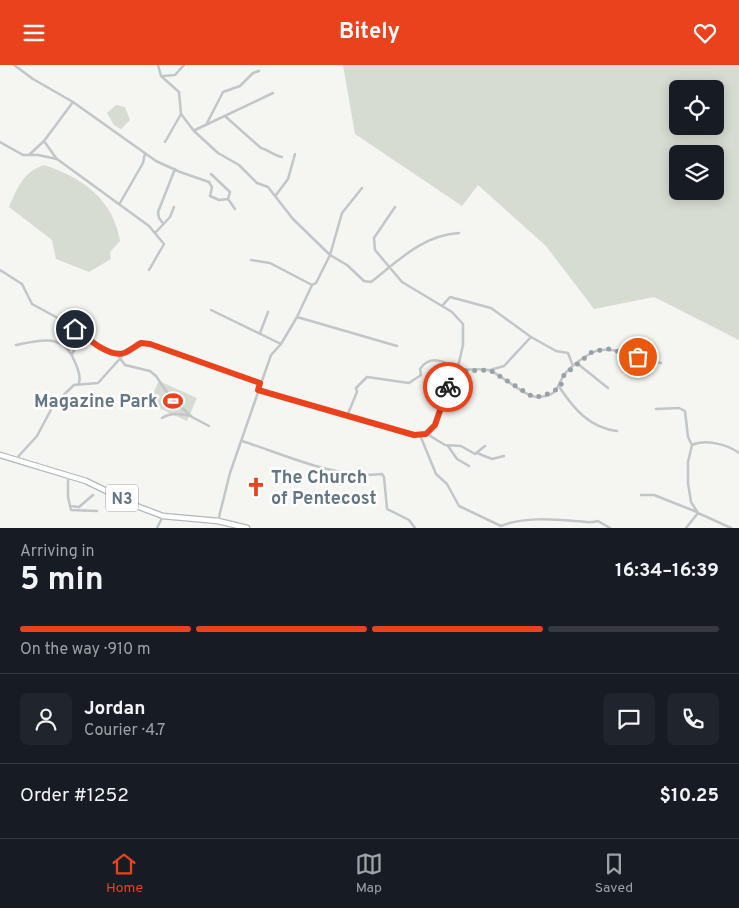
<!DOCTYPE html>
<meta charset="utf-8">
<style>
body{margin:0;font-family:Overpass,sans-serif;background:#20242c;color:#f1f3f6;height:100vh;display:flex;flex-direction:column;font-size:19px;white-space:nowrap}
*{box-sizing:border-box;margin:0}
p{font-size:16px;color:#9ea1a6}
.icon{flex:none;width:28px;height:28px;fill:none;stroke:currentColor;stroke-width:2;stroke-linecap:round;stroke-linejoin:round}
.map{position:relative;height:463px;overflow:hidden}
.sheet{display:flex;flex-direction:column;background:#171b24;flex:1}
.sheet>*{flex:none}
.tools{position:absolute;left:669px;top:15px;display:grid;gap:10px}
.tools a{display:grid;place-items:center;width:55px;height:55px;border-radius:8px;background:#171b24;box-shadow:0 2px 12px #0003;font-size:25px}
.pin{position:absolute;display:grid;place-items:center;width:42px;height:42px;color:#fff;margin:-21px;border:2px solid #fff;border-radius:50%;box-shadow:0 1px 5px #0007}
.courier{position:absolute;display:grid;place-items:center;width:50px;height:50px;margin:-25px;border:4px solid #e9421d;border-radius:50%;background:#fff;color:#222;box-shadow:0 1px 6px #0007}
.headline em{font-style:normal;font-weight:700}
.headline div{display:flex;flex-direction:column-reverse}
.headline{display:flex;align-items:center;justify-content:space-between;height:85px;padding:0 20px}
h1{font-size:32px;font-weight:700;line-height:38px}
.bar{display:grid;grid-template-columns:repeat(4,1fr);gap:8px 5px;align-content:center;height:60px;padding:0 20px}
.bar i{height:6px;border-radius:4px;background:#363941}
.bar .current{background:#e9421d}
.bar p{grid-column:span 4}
.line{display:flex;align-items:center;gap:12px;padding:0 20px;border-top:1px solid #363941}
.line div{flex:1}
.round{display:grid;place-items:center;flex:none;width:52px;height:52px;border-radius:8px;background:#20242c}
header{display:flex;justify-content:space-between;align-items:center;height:65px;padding:0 20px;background:#e9421d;color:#fff;font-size:22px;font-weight:700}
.menu{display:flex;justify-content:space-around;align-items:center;height:70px;border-top:1px solid #363941;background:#171b24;font-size:14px;color:#9ea1a6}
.menu a{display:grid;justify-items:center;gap:2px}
.menu .current{color:#e9421d}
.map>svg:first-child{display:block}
.green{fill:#d6dcd2;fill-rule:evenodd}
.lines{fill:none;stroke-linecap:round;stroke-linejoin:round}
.primary-casing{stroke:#b3b8bb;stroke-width:7}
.minor{stroke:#c2c6c9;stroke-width:2.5}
.primary{stroke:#fff;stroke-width:4.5}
.done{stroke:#96a2aa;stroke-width:5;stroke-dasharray:0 9}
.route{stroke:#e9421d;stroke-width:6}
.labels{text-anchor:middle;stroke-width:5;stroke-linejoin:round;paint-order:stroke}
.shield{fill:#fff;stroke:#929fa8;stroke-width:1}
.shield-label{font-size:16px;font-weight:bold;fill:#637683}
.poi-label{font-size:18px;font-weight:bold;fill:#637683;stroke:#fff;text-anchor:end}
</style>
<header><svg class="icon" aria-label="menu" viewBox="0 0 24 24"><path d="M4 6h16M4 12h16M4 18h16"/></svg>Bitely<svg class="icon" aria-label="heart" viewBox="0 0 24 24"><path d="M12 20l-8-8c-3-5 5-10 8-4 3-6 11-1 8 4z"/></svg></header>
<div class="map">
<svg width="739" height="463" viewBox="0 0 739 463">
<rect width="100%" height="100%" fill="#f5f5f1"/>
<!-- green -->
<path class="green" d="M343,0H739V275L654,232L594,244L546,181L478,120L462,141L355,69ZM678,24H715V61H678ZM678,89H715V126H678Z
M116,40L125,42L130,55L121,64L114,60L107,48Z
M44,100C83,113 113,134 120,176L110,187L111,194L89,207L56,194L52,175L9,142C18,122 23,107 44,100Z
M159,316L197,333L187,356L148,338Z"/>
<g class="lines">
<defs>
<path id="primary" d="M0,390L86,416L139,442L163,451L218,456L247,463"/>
</defs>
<!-- primary casing -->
<use href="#primary" class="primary-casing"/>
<!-- minor -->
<path class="minor" d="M14,0L33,14L73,37L156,96L180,107L209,117L212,122L210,131L219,135L228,134L235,144
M158,0L161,11L179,27L181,49L194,66L218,88L239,100L257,118L268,122L293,154L330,190L347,200L364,216L371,217C398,196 423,170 459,168
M163,11L175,10L184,0
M226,52L261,83C269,85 274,91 282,92
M206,60L223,27L240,21L253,8L259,6
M195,65L273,28
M44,76L56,93
M0,77L23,90H38L57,94L149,161L164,179L149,205
M165,77L181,49
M29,90L44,76L73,37
M211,109L230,127L228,134
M276,130L288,114L295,89
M120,138L143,98L145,88
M395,142L374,173L375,185L402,217L452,247L463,259V280L457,306
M162,157L159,153L158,147L175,104
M155,168L170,152L174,142
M251,195L270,198L312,220
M0,205L22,219L32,239L67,258L105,284L117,289L125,288L141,278L150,279L260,317
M442,241L450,232L491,243L531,272L556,286L568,288L573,301
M211,245L281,279
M297,252L397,281
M260,268L268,247
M16,280C39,275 63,268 74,295C77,302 81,310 79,318
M66,281L78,276
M72,289L84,270
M117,289L125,300L150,306L156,311L170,332L192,352L209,361
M578,299L608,323
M490,305L504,301L531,272
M560,323C574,344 590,363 617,366
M258,325C282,332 415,376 428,368C442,359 447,322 457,306C466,305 483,302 491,306C504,312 525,332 538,332C559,331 556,322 564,310C569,302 592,285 601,285C622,283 641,294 661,298
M656,344L679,343L685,346L688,372L692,380L688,397V418L691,437L698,448
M347,351L357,327L356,323L367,312L409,318L421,310L420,304C430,289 447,296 457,306
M162,353C171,347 181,349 191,351
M427,369L445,380L461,381L475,389L485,381
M420,370L436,409L447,419L459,441L501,461C523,452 551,454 575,456C586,456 587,459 598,456L610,463
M242,376C286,390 335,414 382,409L384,412L387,444L409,455L415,463
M692,380C705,374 727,379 739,388
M448,381L457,394L469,401
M477,388L492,394L504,391
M16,394L37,371L54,339L74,320L98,318L125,288
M68,411V432L71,445L97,446
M641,430H654L697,447
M70,441L79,442L93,430
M218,456L230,408L271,290L281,279L297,252L312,220L316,218L330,190L342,148L362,123
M157,463L163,451
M686,463L698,448L731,463"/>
<!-- primary -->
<use href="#primary" class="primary"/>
</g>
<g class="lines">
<!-- done -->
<path class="done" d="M448,322L457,306L490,305L533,332L543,331L560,323L564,310L593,286L609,284L638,292"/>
<!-- route -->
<path class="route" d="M75,264C87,272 108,293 124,288C130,286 135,281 141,278L150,279L260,318L258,325L414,370L426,369L435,360L448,322"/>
</g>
<!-- icons -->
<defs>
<symbol id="stadium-bare" viewBox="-9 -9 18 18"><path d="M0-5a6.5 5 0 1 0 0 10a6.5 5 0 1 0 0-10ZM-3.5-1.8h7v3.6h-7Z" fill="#e9421d" stroke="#fff" stroke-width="2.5" paint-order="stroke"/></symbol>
<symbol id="church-bare" viewBox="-9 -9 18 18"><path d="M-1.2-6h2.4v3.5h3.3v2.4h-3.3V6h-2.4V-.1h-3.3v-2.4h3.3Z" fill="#e9421d" stroke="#fff" stroke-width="2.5" paint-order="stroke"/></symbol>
</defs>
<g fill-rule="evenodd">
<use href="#stadium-bare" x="159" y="322" width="28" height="28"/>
<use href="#church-bare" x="242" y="408" width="28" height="28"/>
</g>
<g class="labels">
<!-- shield labels -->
<rect class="shield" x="106" y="419.5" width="32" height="27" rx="4"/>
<g class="shield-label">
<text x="122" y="439">N3</text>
</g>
<!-- poi labels -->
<g class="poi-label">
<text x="158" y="342">Magazine Park</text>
<text x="271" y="418" text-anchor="start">The Church<tspan x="271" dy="21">of Pentecost</tspan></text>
</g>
</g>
</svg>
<div class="tools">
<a><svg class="icon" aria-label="locate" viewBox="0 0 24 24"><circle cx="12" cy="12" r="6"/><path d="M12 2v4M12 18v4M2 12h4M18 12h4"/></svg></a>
<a><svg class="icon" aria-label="layers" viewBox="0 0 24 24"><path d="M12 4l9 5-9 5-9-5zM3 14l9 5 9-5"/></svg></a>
</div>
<div class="pin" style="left:638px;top:292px;background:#ea580c"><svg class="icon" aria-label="bag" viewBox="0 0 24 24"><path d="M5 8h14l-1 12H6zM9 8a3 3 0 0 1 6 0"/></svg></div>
<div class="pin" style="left:75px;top:264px;background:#1f2937"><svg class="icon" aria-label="home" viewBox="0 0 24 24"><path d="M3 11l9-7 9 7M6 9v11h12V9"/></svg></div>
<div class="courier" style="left:448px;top:322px"><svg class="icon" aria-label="bike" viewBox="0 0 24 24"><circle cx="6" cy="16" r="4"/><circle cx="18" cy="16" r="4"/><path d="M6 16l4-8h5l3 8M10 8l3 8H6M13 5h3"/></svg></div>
</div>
<section class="sheet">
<div class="headline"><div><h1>5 min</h1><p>Arriving in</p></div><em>16:34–16:39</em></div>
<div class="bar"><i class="current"></i><i class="current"></i><i class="current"></i><i></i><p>On the way · 910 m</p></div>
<div class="line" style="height:90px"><a class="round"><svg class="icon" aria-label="person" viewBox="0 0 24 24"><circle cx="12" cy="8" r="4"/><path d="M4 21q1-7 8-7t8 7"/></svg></a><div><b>Jordan</b><p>Courier · 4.7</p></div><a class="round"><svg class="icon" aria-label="chat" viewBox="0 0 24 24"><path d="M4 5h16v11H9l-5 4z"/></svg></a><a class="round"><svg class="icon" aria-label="phone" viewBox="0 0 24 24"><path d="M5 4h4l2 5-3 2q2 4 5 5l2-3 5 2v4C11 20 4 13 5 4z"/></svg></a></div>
<div class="line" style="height:65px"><div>Order #1252</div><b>$10.25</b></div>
</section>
<nav class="menu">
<a class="current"><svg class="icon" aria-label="home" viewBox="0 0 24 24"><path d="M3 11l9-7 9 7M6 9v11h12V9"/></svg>Home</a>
<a><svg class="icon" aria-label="map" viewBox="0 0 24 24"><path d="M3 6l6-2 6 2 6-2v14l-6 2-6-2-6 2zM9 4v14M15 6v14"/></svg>Map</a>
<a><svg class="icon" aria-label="saved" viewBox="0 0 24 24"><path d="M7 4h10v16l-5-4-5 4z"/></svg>Saved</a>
</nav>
